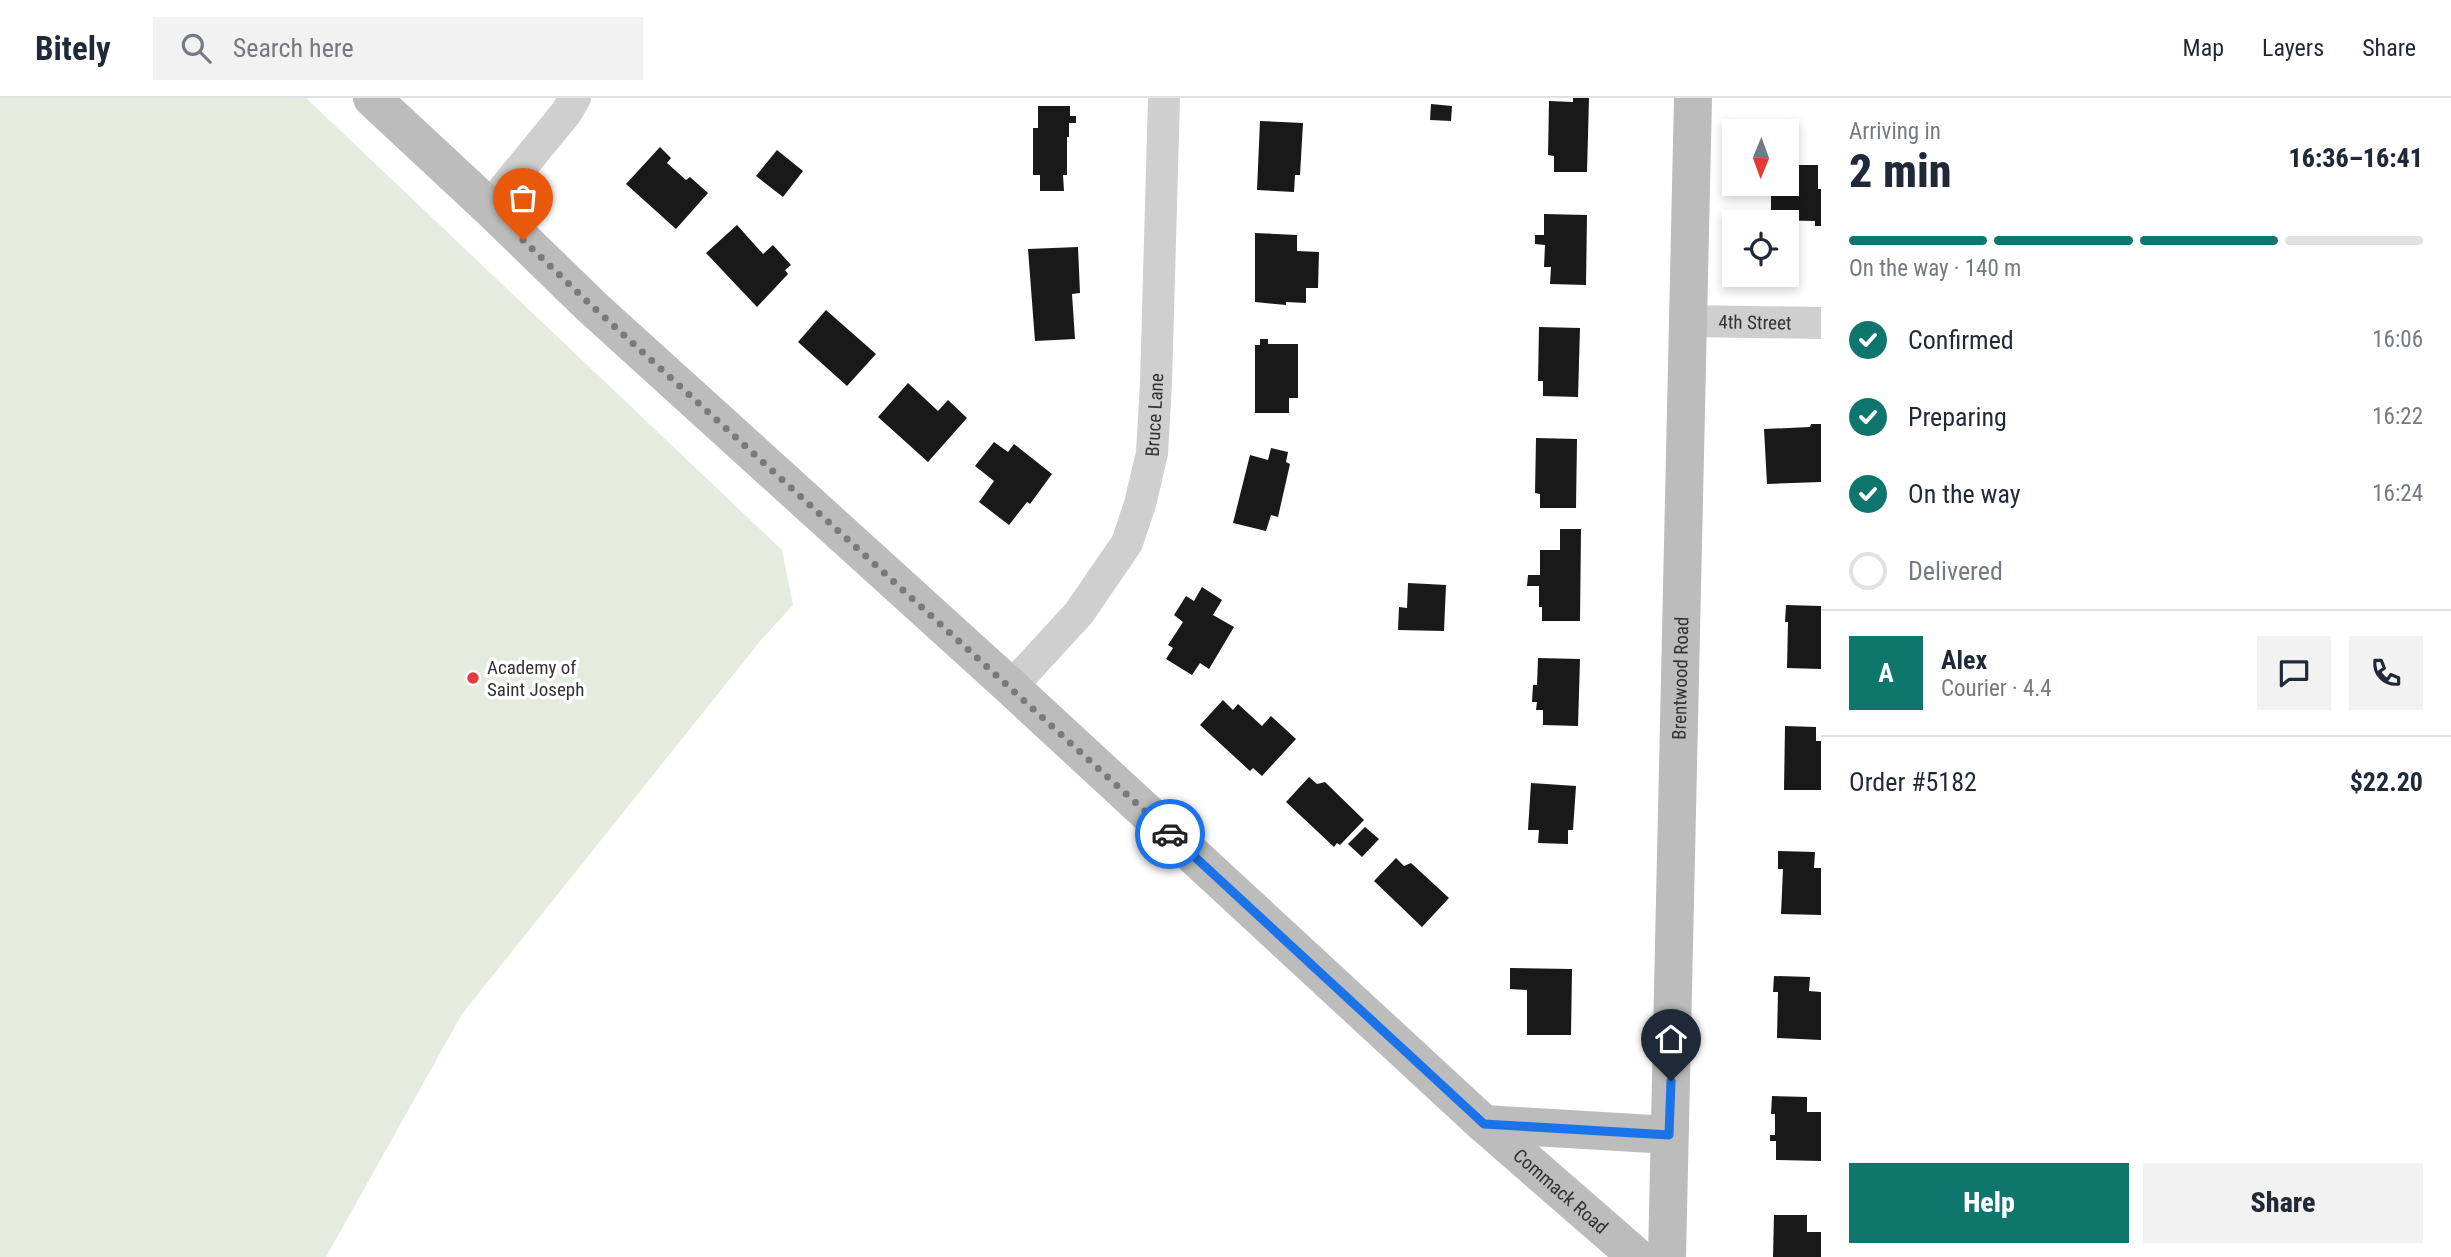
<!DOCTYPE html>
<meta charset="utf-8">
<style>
body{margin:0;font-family:"Roboto Condensed",sans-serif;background:#f2f2f3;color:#1f2937;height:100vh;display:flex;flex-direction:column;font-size:26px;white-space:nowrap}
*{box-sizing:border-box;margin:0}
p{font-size:23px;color:#747a83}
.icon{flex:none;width:38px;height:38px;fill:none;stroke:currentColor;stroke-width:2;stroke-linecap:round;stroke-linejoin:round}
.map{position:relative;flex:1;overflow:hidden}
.panel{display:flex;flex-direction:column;background:#fff;width:630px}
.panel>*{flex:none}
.needle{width:46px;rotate:181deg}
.controls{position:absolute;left:1722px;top:21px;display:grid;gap:14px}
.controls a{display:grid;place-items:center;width:77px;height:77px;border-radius:0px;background:#fff;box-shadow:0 4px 10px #0003;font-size:35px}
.pin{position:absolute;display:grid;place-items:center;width:60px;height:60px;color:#fff;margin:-72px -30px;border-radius:50% 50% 50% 0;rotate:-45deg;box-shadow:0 0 7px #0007}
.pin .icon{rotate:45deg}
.courier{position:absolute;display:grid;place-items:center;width:70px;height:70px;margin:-35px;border:5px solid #1a73e8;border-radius:50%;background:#fff;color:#222;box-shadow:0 2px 9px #0007}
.overview em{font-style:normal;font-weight:800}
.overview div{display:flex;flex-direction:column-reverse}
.overview{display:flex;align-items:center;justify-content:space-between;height:119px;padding:0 28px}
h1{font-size:46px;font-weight:800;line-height:52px}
.bar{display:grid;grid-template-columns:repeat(4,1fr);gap:10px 7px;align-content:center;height:84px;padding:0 28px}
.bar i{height:9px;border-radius:5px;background:#e0e1e3}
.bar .active{background:#0f766e}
.bar p{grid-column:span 4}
.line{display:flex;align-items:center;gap:18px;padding:0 28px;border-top:2px solid #e0e1e3}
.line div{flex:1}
.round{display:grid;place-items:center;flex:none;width:74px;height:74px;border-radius:0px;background:#f2f2f3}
ol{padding:0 28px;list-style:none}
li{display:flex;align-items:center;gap:21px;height:77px}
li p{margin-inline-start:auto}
li .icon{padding:7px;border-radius:50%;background:#0f766e;color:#fff;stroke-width:4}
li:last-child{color:#747a83}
li i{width:38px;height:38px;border:4px solid #e0e1e3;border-radius:50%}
.button{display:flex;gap:14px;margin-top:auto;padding:14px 28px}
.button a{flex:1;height:80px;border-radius:0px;background:#0f766e;color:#fff;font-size:28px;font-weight:800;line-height:80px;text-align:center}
.button a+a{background:#f2f2f3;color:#1f2937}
header{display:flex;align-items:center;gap:42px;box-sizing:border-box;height:98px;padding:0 35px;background:#fff;border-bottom:2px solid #e0e1e3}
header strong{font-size:33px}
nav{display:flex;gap:38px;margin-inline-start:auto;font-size:24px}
.search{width:490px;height:63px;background:#f2f2f3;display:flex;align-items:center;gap:18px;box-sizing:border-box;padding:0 24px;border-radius:0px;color:#747a83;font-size:26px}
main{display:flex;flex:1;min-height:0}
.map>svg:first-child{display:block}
.green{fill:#e5ebdf}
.building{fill:#191919}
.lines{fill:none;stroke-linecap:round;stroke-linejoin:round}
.street{stroke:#cfcfcf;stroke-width:32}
.secondary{stroke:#bcbcbc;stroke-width:38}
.done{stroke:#7a7a7a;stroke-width:7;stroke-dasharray:0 12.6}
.route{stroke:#1a73e8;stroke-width:9}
.poi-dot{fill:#e13d40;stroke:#fff;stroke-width:2.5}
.labels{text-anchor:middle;stroke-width:7;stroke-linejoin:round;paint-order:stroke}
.street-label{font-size:19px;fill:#323232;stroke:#fff}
.poi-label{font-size:19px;fill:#323232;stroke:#fff;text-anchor:start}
</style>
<header>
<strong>Bitely</strong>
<div class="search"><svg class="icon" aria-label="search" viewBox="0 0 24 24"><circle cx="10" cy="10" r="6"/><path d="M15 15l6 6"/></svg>Search here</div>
<nav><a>Map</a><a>Layers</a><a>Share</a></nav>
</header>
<main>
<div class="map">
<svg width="1821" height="1159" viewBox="0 0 1821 1159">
<rect width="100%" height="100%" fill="#fff"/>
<!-- green -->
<path class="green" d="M0,0H306L782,452L793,507L761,542L462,916L326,1159H0Z"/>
<!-- building -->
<path class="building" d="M1573,0H1589L1587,74H1554V58L1548,57L1549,3L1573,4Z
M1431,6L1452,8L1451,23L1430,22Z
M1038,8H1070V18H1076V25H1069V39H1067V77H1063L1064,93H1040V77H1033V30H1038Z
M1260,23L1303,25L1300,77H1295L1294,94L1257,92Z
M660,49L671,60L667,65L686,82L690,79L708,95L676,131L626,86Z
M777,52L803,73L783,99L756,78Z
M1787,67H1818V91H1821V128H1815V123L1771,122V86H1787Z
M1544,116L1587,117L1586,187L1550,186L1551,169H1544L1545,147L1535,146V137H1544Z
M737,127L763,156L773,147L791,167L785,172L788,176L757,209L706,155Z
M1255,135L1297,137V153L1319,154L1318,190H1306V205L1286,204V207L1255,204Z
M1078,149L1080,195L1072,196L1075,241L1035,243L1028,151Z
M826,212L876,256L847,288L798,244Z
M1539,229L1580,230L1578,299L1543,298V283H1538Z
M1260,241H1268V246H1298V300H1289V315H1255V247H1260Z
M908,285L938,313L948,302L967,320L928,364L878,319Z
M1811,326H1821V384L1767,386L1764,331L1810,329Z
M1536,340L1577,341L1576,410H1540V396L1535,395Z
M994,344L1008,354L1014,346L1052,376L1030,406L1027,404L1009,427L979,404L994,383L975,368Z
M1271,350L1288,354L1286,364L1290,366L1278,419L1271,417L1266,433L1233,425L1250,357L1268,362Z
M1560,431H1581L1580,523H1542V509H1539V488H1527L1528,477H1540V452H1560Z
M1408,485L1446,487L1444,533L1398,532L1399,509L1407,510Z
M1202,489L1222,502L1213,517L1234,529L1209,571L1200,565L1192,577L1166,561L1173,550L1168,547L1183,524L1174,517L1186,498L1194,503Z
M1786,507L1821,508V571L1787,570L1788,524H1785Z
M1538,560L1580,561L1578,628L1543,627V612H1536L1537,604H1532L1533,587H1537Z
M1223,602L1233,612L1238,606L1262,628L1271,618L1296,641L1262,678L1253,670L1250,673L1200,627Z
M1785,628L1816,629V643H1821V692H1784Z
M1309,679L1317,686L1325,684L1364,722L1340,747L1337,745L1334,749L1286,704Z
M1531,685L1576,688L1573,732H1568V746L1538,745L1539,732H1528Z
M1365,729L1379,741L1362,759L1348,746Z
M1778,753L1815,754L1814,770H1821V817L1781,816L1783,771H1778Z
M1396,760L1404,768L1411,765L1449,800L1422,829L1374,783Z
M1510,870L1572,871L1571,937H1527V892L1510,891Z
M1774,878L1810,879L1809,893L1821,894V942L1777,940L1778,894H1773Z
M1772,998L1807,999V1014H1821V1063L1776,1062V1043H1770V1037H1775V1016H1771Z
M1774,1117H1807V1134H1821V1159H1773Z"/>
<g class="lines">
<!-- street -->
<g class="street">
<path d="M489,109L566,15L575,0"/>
<path id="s1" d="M1689,223L1821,225"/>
<path id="s2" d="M1011,589L1079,515L1127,445L1140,406L1152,355L1156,285L1164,0"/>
</g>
<!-- secondary -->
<g class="secondary">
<path id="s3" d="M372,0L489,109L592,209L1011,589L1484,1026L1637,1159"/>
<path d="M1484,1026L1669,1037"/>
<path id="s4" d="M1667,1159L1693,0"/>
</g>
</g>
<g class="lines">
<!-- done -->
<path class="done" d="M523,142L592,208L1170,736"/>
<!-- route -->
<path class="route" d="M1170,736L1484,1026L1669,1037L1671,983"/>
</g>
<!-- markers -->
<circle class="poi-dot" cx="473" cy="580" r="7"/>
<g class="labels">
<!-- street labels -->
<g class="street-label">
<text dy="7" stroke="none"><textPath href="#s1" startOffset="66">4th Street</textPath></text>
<text dy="7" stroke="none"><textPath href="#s2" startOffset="317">Bruce Lane</textPath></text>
<text dy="7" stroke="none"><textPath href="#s4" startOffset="579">Brentwood Road</textPath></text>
<text dy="7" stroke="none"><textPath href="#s3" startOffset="1615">Commack Road</textPath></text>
</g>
<!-- poi labels -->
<g class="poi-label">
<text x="487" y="576">Academy of<tspan x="487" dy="22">Saint Joseph</tspan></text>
</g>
</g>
</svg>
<div class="controls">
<a><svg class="needle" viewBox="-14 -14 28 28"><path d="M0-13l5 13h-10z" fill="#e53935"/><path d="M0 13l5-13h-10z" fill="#747a83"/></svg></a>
<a><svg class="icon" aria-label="locate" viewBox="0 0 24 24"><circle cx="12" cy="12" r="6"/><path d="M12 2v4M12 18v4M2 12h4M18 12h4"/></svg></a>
</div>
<div class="pin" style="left:523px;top:142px;background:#ea580c"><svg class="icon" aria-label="bag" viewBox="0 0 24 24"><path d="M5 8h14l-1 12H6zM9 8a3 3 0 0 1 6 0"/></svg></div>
<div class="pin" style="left:1671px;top:983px;background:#1f2937"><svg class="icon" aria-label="home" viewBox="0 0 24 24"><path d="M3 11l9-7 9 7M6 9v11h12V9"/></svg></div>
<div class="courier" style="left:1170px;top:736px"><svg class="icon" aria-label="car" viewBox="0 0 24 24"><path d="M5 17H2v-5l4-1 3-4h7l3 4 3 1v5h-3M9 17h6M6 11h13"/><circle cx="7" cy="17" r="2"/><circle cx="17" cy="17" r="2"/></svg></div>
</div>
<section class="panel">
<div class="overview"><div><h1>2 min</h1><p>Arriving in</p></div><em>16:36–16:41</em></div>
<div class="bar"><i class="active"></i><i class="active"></i><i class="active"></i><i></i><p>On the way · 140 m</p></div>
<ol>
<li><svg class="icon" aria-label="check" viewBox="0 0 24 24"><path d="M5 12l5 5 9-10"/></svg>Confirmed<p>16:06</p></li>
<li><svg class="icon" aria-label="check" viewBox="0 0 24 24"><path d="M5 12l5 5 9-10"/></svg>Preparing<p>16:22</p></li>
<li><svg class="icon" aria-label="check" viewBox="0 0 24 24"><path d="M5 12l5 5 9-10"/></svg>On the way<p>16:24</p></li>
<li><i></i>Delivered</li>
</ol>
<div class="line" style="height:126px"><b class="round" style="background:#0f766e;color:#fff">A</b><div><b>Alex</b><p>Courier · 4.4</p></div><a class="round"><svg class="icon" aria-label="chat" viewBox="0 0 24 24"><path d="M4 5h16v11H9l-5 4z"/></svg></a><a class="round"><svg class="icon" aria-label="phone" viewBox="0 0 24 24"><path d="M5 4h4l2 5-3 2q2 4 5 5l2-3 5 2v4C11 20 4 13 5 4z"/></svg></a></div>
<div class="line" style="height:91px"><div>Order #5182</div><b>$22.20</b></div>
<div class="button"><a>Help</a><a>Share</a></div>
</section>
</main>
